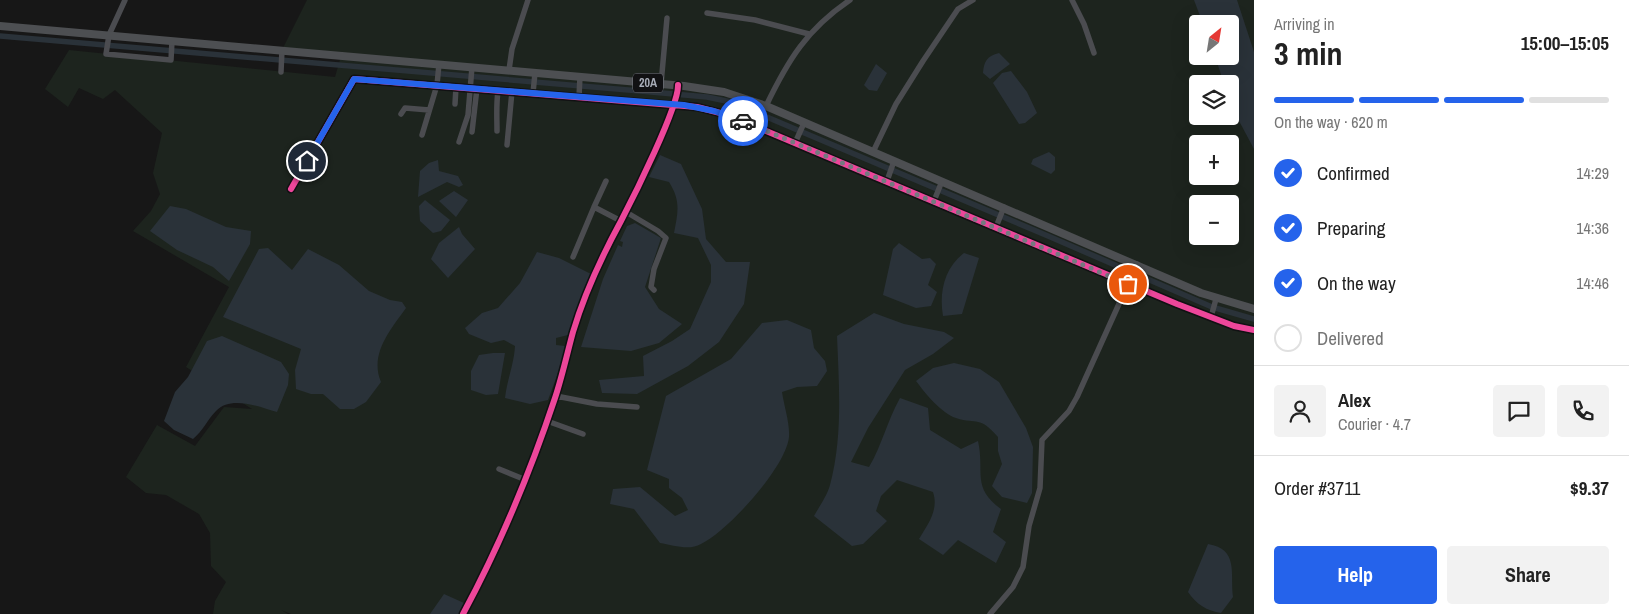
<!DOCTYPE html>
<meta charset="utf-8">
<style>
body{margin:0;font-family:"Archivo Narrow",sans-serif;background:#f2f2f2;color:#222;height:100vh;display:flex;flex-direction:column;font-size:19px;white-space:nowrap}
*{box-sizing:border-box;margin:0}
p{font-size:16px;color:#767676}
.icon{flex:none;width:28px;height:28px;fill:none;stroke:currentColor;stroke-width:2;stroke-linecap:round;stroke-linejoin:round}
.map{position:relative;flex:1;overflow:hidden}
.side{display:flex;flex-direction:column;background:#fff;width:375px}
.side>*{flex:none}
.needle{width:32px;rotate:30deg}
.controls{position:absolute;left:1189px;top:15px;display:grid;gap:10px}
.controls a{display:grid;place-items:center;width:50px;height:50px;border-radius:5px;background:#fff;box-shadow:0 5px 20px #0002;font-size:25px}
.pin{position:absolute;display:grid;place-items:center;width:42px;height:42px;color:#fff;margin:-21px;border:2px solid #fff;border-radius:50%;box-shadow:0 1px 5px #0007}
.courier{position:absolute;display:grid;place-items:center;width:50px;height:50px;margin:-25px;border:4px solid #2563eb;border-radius:50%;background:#fff;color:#222;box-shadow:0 1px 6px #0007}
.head em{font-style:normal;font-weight:800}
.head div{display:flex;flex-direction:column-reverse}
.head{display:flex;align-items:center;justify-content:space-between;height:85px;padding:0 20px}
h1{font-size:32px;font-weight:800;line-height:38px}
.bar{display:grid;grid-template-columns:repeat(4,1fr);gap:8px 5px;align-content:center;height:60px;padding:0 20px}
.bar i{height:6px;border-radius:4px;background:#e0e0e0}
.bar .on{background:#2563eb}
.bar p{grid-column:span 4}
.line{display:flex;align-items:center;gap:12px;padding:0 20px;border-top:1px solid #e0e0e0}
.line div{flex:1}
.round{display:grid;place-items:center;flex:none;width:52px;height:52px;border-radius:5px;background:#f2f2f2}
ol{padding:0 20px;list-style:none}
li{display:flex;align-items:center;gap:15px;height:55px}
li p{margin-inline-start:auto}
li .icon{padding:5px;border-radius:50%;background:#2563eb;color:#fff;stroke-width:4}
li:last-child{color:#767676}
li i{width:28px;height:28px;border:2px solid #e0e0e0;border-radius:50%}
.action{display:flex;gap:10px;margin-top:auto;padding:10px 20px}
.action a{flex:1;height:58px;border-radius:5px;background:#2563eb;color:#fff;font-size:20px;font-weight:800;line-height:58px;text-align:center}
.action a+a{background:#f2f2f2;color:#222}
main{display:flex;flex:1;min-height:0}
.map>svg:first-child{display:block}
.green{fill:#1d241e;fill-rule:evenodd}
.water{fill:#2a3239}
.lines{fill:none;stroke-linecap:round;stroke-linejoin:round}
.canal{stroke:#2a3239;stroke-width:5.5}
.minor{stroke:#4b4c50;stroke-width:5.5}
.major{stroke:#4d4f52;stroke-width:8}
.cycleway-casing{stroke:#111113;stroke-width:9}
.cycleway{stroke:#ed469a;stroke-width:6}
.done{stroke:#757880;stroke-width:5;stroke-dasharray:0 9}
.route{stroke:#2563eb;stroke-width:6}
.labels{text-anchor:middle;stroke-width:4.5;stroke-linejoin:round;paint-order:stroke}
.shield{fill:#111113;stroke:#7b7e86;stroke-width:1}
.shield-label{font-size:12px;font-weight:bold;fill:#a8adb8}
</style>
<main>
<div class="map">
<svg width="1254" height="614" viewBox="0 0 1254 614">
<rect width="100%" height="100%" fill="#171717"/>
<!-- green -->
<path class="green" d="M307,0H1254V614H291L281,610L288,614H213L215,601L226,582L211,566L210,533L199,514L166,495L146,493L126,477L157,425L195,446L224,407L252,409L186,367L229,287L133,231L151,211L160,194L153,173L162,133L115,90L103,99L79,88L68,107L45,89L69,50L335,77L341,56L282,50ZM1198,24H1230V56H1198ZM1198,84H1230V116H1198ZM1198,144H1230V176H1198ZM1198,204H1230V236H1198Z"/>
<!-- water -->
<path class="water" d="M1194,0H1237L1254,52V149L1230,104V84H1224L1215,56H1230V24H1203Z
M999,53L1010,64L990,79L983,73C984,61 987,56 999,53Z
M876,64L887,73L877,91L869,90L864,85Z
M1011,71L1027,92L1037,113L1025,123L1019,124L993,83L1002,73Z
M1049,152L1055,157V170L1051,174L1031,164L1033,159Z
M660,155L681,164L702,209L706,239L726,262H750L744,304L719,342L688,366L637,394L602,393L599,380L644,376L643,356L672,341L690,329L711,282V265L698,238L674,233C678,212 681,201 669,182L649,177Z
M438,160L439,171L458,176L463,185L459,187L447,182L418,197L420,171L429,163Z
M454,191L468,200L456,217L439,201Z
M425,200L450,220L441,231L433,233L420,221L419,206Z
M170,206L186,209L226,227L251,231L250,244L229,281L213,267L177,250L150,231Z
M635,223L661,238L645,287L659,309L682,324L659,343L631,351L581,347L603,279L618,245L622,247L623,242L620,241L627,226Z
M459,227L462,234L475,249L448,278L431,259L439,243Z
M899,243L922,259L930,258L936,264L928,285L937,292L931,306L916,308L883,295L893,249Z
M268,248L292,270L308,249L339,265L369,291L390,300L402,302L406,308C391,329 369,354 381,382L366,402L354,409H340L323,394H311L296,389L295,370L301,349L223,317L259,249Z
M537,252L559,258L591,274L568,335L556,338V345L565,346L562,362L548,400L530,404L505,398C507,380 514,364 515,346L504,340L491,343L469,334L465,328L482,313L498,308L520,283Z
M964,253L979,258L962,314L943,316C939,293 944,268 964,253Z
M874,313L904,324L944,332L954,338L933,354L905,370L868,428L851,462L869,467C882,445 887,421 900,398L928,408L930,430L961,449L978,441C985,472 971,487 1001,509L993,532L1006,542L996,563L958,540L943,555L919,539C928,524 939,510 933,492L897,480L881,496L876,511L887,521L863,544L852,546L814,516C819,507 827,496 830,485C843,437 839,385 837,336Z
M787,320L811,330L814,348L825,361L827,371L817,386L797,387L782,392C784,406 790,423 789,437C786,467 728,531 701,544C689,551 673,545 660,543L634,509L610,504L613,489L640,487L675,516L688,510L682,498L669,488V479L647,470L666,396L731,359L762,323Z
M222,336L281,362L289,374L288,385L277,412C259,407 231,395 216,411C207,420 203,431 193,439L174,430L164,421L175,392L188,377L207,341Z
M493,353H505L498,394L486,395L471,390V371L479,355Z
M954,363L980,369L999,382L1026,428L1033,447L1032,493L1027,503L1002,497L992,486L1002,464L998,451V437C979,415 978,425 956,418C941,413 925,393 916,381L933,368Z
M1208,544C1239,549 1230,573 1233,597L1221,613C1207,611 1196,604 1188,592Z
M444,594L464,603L459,614H430Z"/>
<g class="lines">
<!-- canal -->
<path class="canal" d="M0,36L640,91L707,97L731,102L1048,236L1212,307L1254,319"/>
<!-- minor -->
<path class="minor" d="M125,0L109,35L106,54L171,60L172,41
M1072,0L1084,24L1094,53
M707,13L755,20L809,34
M509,70L512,49L528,0
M281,72L282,50
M661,84L667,18
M533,93L535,73
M579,97L580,76
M455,104L456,87
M766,106C788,60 807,29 850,0
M401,114L405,108L429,110
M753,125L761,104
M497,131C497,117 496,105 498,91
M472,132L477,88
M422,135L437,85L439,64
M459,142L468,115L472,67
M795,143L804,123
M507,145L512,91
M873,152L896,104L923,61L958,9L973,0
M887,181L894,161
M291,189L354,79L697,107L728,115L1177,304L1234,326L1254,330
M934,201L942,181
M594,207L606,181
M626,212L658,231L666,238L654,269L651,287L654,290
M996,227L1004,207
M573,257L594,207L621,221
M1211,317L1216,299
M556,396L597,404L637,407
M547,421L583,434
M499,469L526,480
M463,614C500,545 530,473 555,398C562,377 567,354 573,332C584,295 602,256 621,221C633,198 679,106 678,85
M990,614L1013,587L1023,567L1029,526L1040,488L1042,440L1069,411L1077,397L1137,264"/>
<!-- major -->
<path class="major" d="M0,26L684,86L724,92L766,106L1201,293L1254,309"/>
<defs>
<path id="cycleway" d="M291,189L354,79L697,107L728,115L1177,304L1234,326L1254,330
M463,614C500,545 530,473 555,398C562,377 567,354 573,332C584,295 602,256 621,221C633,198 679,106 678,85"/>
</defs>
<!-- cycleway casing -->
<use href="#cycleway" class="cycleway-casing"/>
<!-- cycleway -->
<use href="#cycleway" class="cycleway"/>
</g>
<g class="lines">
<!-- done -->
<path class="done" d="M743,121L1128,284"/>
<!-- route -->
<path class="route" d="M307,161L354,79L684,105L714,111L743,121"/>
</g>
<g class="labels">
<!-- shield labels -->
<rect class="shield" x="633" y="73.5" width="30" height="19" rx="4"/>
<g class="shield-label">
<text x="648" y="87">20A</text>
</g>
</g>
</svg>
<div class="controls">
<a><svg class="needle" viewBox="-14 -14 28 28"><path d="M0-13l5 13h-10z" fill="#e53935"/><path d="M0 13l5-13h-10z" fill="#767676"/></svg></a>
<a><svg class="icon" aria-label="layers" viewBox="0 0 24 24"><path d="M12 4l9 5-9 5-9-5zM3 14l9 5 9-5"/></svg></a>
<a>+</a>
<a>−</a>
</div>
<div class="pin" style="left:1128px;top:284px;background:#ea580c"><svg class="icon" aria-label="bag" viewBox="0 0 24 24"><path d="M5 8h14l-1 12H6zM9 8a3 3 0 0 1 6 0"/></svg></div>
<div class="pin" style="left:307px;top:161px;background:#1f2937"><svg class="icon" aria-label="home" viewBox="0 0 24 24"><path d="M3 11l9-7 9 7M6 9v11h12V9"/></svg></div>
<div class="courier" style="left:743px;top:121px"><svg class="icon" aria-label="car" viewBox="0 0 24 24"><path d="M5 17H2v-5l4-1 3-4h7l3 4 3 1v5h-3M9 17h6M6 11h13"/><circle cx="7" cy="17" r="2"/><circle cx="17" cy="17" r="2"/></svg></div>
</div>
<section class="side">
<div class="head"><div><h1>3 min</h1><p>Arriving in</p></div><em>15:00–15:05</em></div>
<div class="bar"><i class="on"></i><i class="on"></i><i class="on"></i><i></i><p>On the way · 620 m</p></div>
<ol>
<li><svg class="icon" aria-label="check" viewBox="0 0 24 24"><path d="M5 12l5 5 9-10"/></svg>Confirmed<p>14:29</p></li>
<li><svg class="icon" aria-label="check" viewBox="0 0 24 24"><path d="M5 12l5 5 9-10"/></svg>Preparing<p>14:36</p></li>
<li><svg class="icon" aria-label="check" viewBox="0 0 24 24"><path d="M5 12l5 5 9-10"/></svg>On the way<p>14:46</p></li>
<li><i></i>Delivered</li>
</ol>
<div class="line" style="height:90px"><a class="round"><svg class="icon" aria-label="person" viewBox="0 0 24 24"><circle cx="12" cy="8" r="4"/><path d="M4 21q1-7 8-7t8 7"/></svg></a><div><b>Alex</b><p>Courier · 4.7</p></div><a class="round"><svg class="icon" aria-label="chat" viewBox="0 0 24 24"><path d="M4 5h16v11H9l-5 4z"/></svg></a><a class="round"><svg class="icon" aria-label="phone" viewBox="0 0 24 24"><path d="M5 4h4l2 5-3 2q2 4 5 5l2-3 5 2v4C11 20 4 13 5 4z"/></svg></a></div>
<div class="line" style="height:65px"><div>Order #3711</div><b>$9.37</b></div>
<div class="action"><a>Help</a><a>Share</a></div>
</section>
</main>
